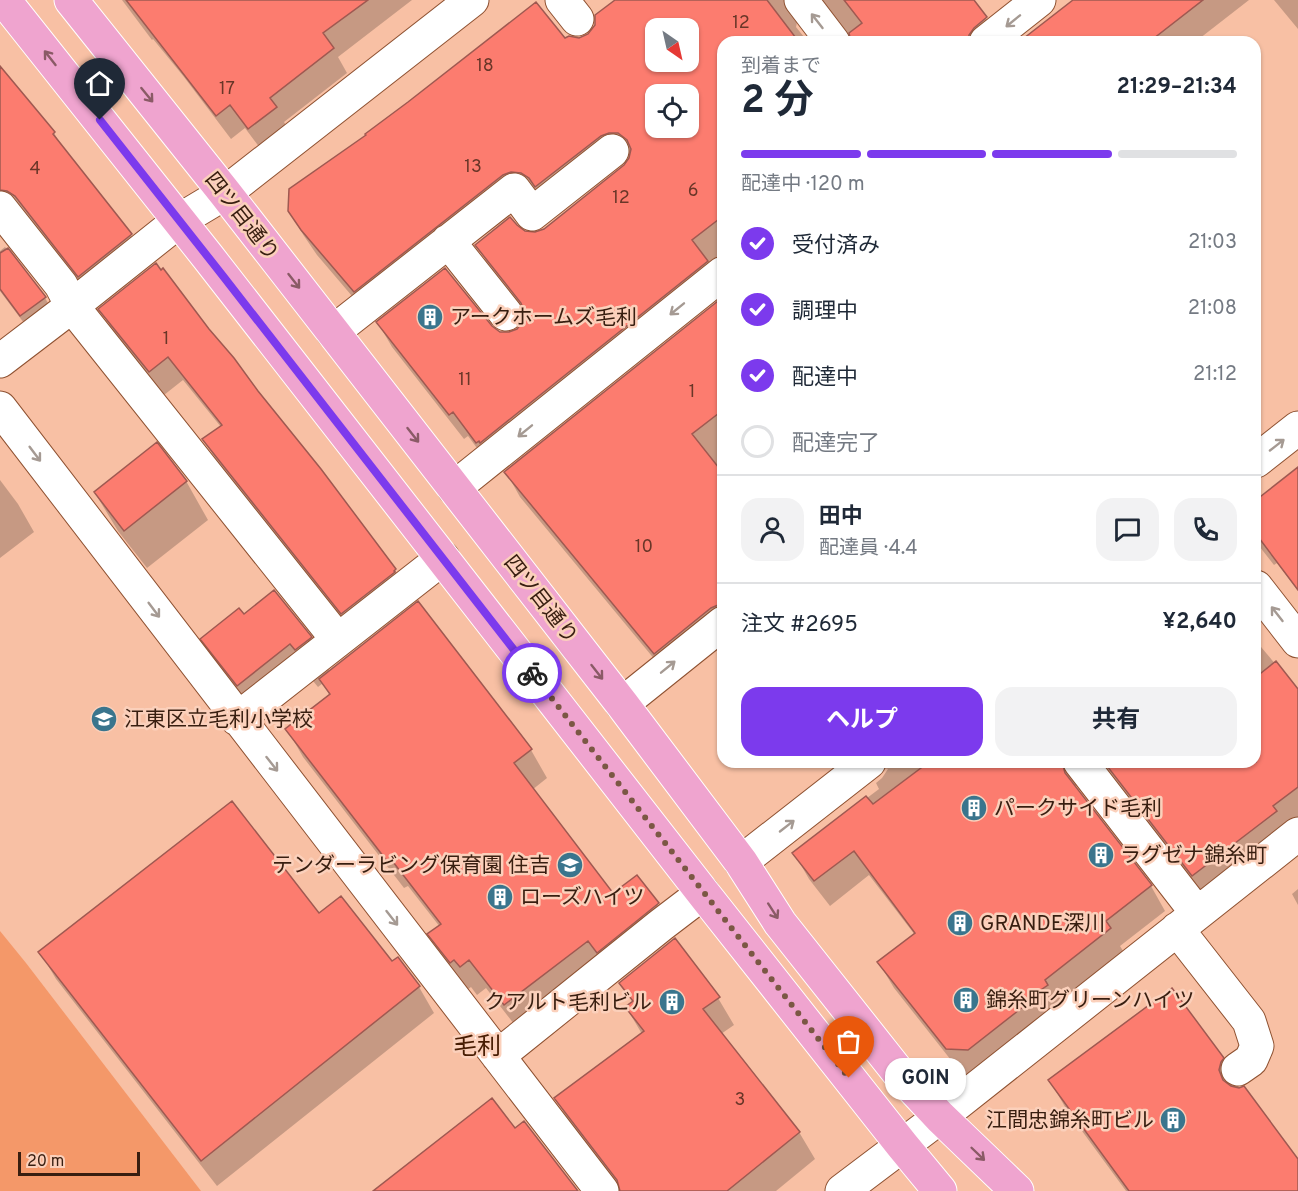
<!DOCTYPE html>
<html lang="ja">
<meta charset="utf-8">
<style>
body{margin:0;font-family:Overpass,"Noto Sans JP",sans-serif;background:#f2f2f3;color:#1f2937;height:100vh;display:flex;flex-direction:column;font-size:22px;white-space:nowrap}
*{box-sizing:border-box;margin:0}
p{font-size:20px;color:#747a83}
.icon{flex:none;width:33px;height:33px;fill:none;stroke:currentColor;stroke-width:2;stroke-linecap:round;stroke-linejoin:round}
.map{position:relative;flex:1;overflow:hidden}
.details{position:absolute;left:717px;top:36px;width:544px;height:732px;display:flex;flex-direction:column;background:#fff;border-radius:18px;box-shadow:0 2px 4px #0004}
.details>*{flex:none}
.needle{width:39px;rotate:146deg}
.buttons{position:absolute;left:645px;top:18px;display:grid;gap:12px}
.buttons a{display:grid;place-items:center;width:54px;height:54px;border-radius:12px;background:#fff;box-shadow:0 2px 4px #0004;font-size:30px}
.scale{position:absolute;left:18px;bottom:15px;width:122px;box-sizing:border-box;padding-left:6px;border:3px solid #381e10;border-top:0;font-size:16px;line-height:21px;white-space:nowrap;color:#381e10;-webkit-text-stroke:4px #fbd0bb;paint-order:stroke}
.pin{position:absolute;display:grid;place-items:center;width:51px;height:51px;color:#fff;margin:-62px -26px;border-radius:50% 50% 50% 0;rotate:-45deg;box-shadow:0 0 6px #0007}
.pin .icon{rotate:45deg}
.courier{position:absolute;display:grid;place-items:center;width:60px;height:60px;margin:-30px;border:4px solid #7c3aed;border-radius:50%;background:#fff;color:#222;box-shadow:0 2px 8px #0007}
.bubble{position:absolute;height:42px;border-radius:18px;background:#fff;box-shadow:0 2px 4px #0004;font-size:20px;font-weight:700;line-height:42px;text-align:center}
.summary em{font-style:normal;font-weight:700}
.summary div{display:flex;flex-direction:column-reverse}
.summary{display:flex;align-items:center;justify-content:space-between;height:102px;padding:0 24px}
h1{font-size:39px;font-weight:700;line-height:45px}
.bar{display:grid;grid-template-columns:repeat(4,1fr);gap:9px 6px;align-content:center;height:72px;padding:0 24px}
.bar i{height:8px;border-radius:4px;background:#e0e1e3}
.bar .current{background:#7c3aed}
.bar p{grid-column:span 4}
.line{display:flex;align-items:center;gap:15px;padding:0 24px;border-top:2px solid #e0e1e3}
.line div{flex:1}
.round{display:grid;place-items:center;flex:none;width:63px;height:63px;border-radius:18px;background:#f2f2f3}
ol{padding:0 24px;list-style:none}
li{display:flex;align-items:center;gap:18px;height:66px}
li p{margin-inline-start:auto}
li .icon{padding:6px;border-radius:50%;background:#7c3aed;color:#fff;stroke-width:4}
li:last-child{color:#747a83}
li i{width:33px;height:33px;border:3px solid #e0e1e3;border-radius:50%}
.cta{display:flex;gap:12px;margin-top:auto;padding:12px 24px}
.cta a{flex:1;height:69px;border-radius:18px;background:#7c3aed;color:#fff;font-size:24px;font-weight:700;line-height:69px;text-align:center}
.cta a+a{background:#f2f2f3;color:#1f2937}
.map>svg:first-child{display:block}
.green{fill:#f49869}
.shadow{fill:#0003;fill-rule:evenodd}
.building{fill:#fc7c6f;stroke:#9f5951;stroke-width:1.5;fill-rule:evenodd}
.lines{fill:none;stroke-linecap:round;stroke-linejoin:round}
.minor-casing{stroke:#8e5131;stroke-width:35}
.major-casing{stroke:#fff;stroke-width:35}
.minor{stroke:#fff;stroke-width:33}
.major{stroke:#efa4cf;stroke-width:33}
.oneway{stroke:#a59a93}
.oneway2{stroke:#8a5a66}
.done{stroke:#7b5744;stroke-width:6;stroke-dasharray:0 10.8}
.route{stroke:#7c3aed;stroke-width:8}
.labels{text-anchor:middle;stroke-width:5;stroke-linejoin:round;paint-order:stroke}
.number-label{font-size:18px;fill:#693628}
.street-label{font-size:21px;fill:#381e10;stroke:#fbd0bb}
.poi-label{font-size:21px;fill:#381e10;stroke:#fbd0bb;text-anchor:start}
.quarter-label{font-size:24px;fill:#471c02;stroke:#fbd0bb}
</style>
<div class="map">
<svg width="1298" height="1191" viewBox="0 0 1298 1191">
<rect width="100%" height="100%" fill="#f8c0a4"/>
<!-- green -->
<path class="green" d="M0,931L26,963L201,1191H0Z"/>
<!-- shadow -->
<path class="shadow" d="M122,0H412L338,57L347,73L284,122L290,132L263,152L245,128L231,139L184,77L153,39L152,40Z
M617,0H975L973,2L986,18L1000,42H853L832,14L798,18L796,27L808,42H723V252L708,263L721,286L491,467L468,436L464,439L392,347L378,323L491,327L499,333L510,334L518,330L525,321L526,313L491,270L477,245L525,233L535,234L544,230L625,166L632,158L624,157L526,196L369,316L317,255L304,236L289,211L565,40L579,39L589,35ZM656,28H688V62H656ZM656,94H688V128H656Z
M1075,0H1249L1195,42H1022Z
M1274,0H1298V29Z
M0,69L54,133L62,147L131,235L143,255L91,297L28,217L0,194Z
M5,247L45,298L54,313L30,331L0,291V251Z
M156,265L395,570L409,594L356,637L218,463L204,440L221,427L183,380L164,395L114,333L100,309Z
M723,299V635L670,678L520,497L506,472Z
M1298,470V591L1277,563L1274,565L1256,542V502Z
M0,480L18,504L34,532L0,558Z
M186,481L208,520L147,568L118,531L95,493Z
M418,604L531,750L547,778L532,790L613,895L657,904L674,932L521,1033L486,988L477,995L471,987L467,990L446,963L429,935L440,927L408,886L404,888L303,757L287,729L330,696L323,683L318,687L313,681L260,724L224,678L202,639L244,616L310,638L330,672Z
M1256,641L1298,691V824L1207,900L1077,780L1075,789L1151,886L1165,911L1120,946L1125,954L982,1075L962,1074L894,988L879,963L915,935L869,875L830,906L809,879L794,853L879,789L876,783L882,778L888,769L855,762H1256Z
M1298,889V905L1292,894Z
M319,915L392,963L397,959L419,987L434,1013L217,1186L56,979L40,952Z
M621,983L718,998L734,1025L721,1034L799,1132L815,1159L776,1191H622L571,1125L556,1099L642,1034L626,1007L633,1003Z
M1222,1059L1240,1089L1298,1162V1191H1126L1068,1112L1050,1081Z"/>
<!-- building -->
<path class="building" d="M126,0H368L323,33L334,48L270,98L277,107L248,129L230,105L216,116Z
M615,0H767L799,42H723V216L692,240L708,261L480,443L479,441L476,443L453,412L449,415L376,322L445,268L492,326L500,332H509L517,329L524,320V311L521,303L475,245L510,217L517,225L525,231L535,232L544,229L624,165L629,158L631,149L627,140L618,133H609L601,136L535,187L529,178L521,173L511,172L503,175L354,292L301,230L288,211L289,189L366,135L365,134L408,102L536,2L565,38L569,36L579,38L588,34L595,25V15ZM656,28H688V62H656ZM656,94H688V128H656Z
M844,0H974L987,17L974,28L969,35L968,42H851L849,33L862,23Z
M1073,0H1203L1149,42H1019Z
M0,66L55,132L53,134L132,234L78,277L15,196L7,191L0,190Z
M8,248L46,297L20,316L0,289V253Z
M156,263L161,270L163,268L209,329L234,358L258,391L321,469L396,569L394,571L395,572L341,614L202,439L222,425L168,357L149,372L98,309Z
M723,297V410L692,434L723,473V603L711,608L654,654L504,472Z
M157,442L187,481L124,531L94,492Z
M1298,467V590L1256,534V500Z
M274,590L312,637L295,650L290,644L237,686L200,639L239,608L244,614Z
M418,601L532,749L514,763L613,893L637,875L659,903L597,953L588,941L504,1005L469,960L460,967L454,960L450,963L427,934L441,924L390,858L387,861L285,729L330,694L319,679Z
M1276,661L1298,689V787L1273,806L1277,811L1192,876L1104,762H1256V677Z
M929,762H1062L1065,773L1152,885L1106,921L1111,928L1045,980L1048,985L1026,1000L1028,1003L968,1050L946,1049L877,962L915,933L854,851L814,881L792,853L866,796L873,804Z
M232,801L319,913L341,896L392,961L398,957L420,986L201,1161L38,952Z
M675,938L720,997L703,1009L800,1132L727,1191H620L617,1180L554,1098L644,1031L625,1007L633,1001L619,983Z
M1172,988L1224,1058L1221,1062L1219,1070L1223,1080L1231,1086L1239,1088L1244,1086L1298,1159V1191H1129L1048,1080Z
M492,1098L515,1128L524,1121L578,1191H373Z"/>
<g class="lines">
<defs>
<path id="minor" d="M562,0L577,19
M801,0L833,42
M986,42L1039,0
M0,208L61,285L72,306L338,640
M448,241L506,314
M333,332L514,190L532,214L612,151
M0,361L72,306L180,220L225,193L472,0
M0,408C200,670 401,931 602,1191
M1256,461L1298,428
M454,488L723,273
M1256,587L1298,641
M622,704L723,623
M237,719L443,558
M1080,762L1197,913
M741,862L869,762
M1177,929L1249,1021L1257,1046L1251,1060L1238,1069
M498,1056L661,925L703,893
M842,1191L940,1117L1298,834"/>
<path id="major" d="M4,0L208,257L703,893L902,1145L940,1191
M71,0L225,193L622,704L741,862L780,923L898,1072L940,1117L1017,1191"/>
</defs>
<!-- minor casing -->
<use href="#minor" class="minor-casing"/>
<!-- major casing -->
<use href="#major" class="major-casing"/>
<!-- minor -->
<use href="#minor" class="minor"/>
<!-- major -->
<use href="#major" class="major"/>
</g>
<!-- one-way arrows -->
<defs><path id="oneway-shaft" d="M-6 0H5M1.5-3L5.5 0L1.5 3" fill="none" stroke-width="1.6" stroke-linecap="round" stroke-linejoin="round" transform="scale(1.5)"/></defs>
<g class="oneway">
<use href="#oneway-shaft" transform="translate(817 21) rotate(-128)"/>
<use href="#oneway-shaft" transform="translate(1013 21) rotate(141)"/>
<use href="#oneway-shaft" transform="translate(677 309) rotate(141)"/>
<use href="#oneway-shaft" transform="translate(525 431) rotate(141)"/>
<use href="#oneway-shaft" transform="translate(1277 445) rotate(-38)"/>
<use href="#oneway-shaft" transform="translate(35 454) rotate(53)"/>
<use href="#oneway-shaft" transform="translate(154 610) rotate(53)"/>
<use href="#oneway-shaft" transform="translate(1277 614) rotate(-128)"/>
<use href="#oneway-shaft" transform="translate(668 667) rotate(-39)"/>
<use href="#oneway-shaft" transform="translate(272 764) rotate(52)"/>
<use href="#oneway-shaft" transform="translate(787 826) rotate(-38)"/>
<use href="#oneway-shaft" transform="translate(392 918) rotate(52)"/>
</g>
<g class="oneway2">
<use href="#oneway-shaft" transform="translate(50 58) rotate(-128)"/>
<use href="#oneway-shaft" transform="translate(147 95) rotate(51)"/>
<use href="#oneway-shaft" transform="translate(294 281) rotate(52)"/>
<use href="#oneway-shaft" transform="translate(413 435) rotate(52)"/>
<use href="#oneway-shaft" transform="translate(597 672) rotate(52)"/>
<use href="#oneway-shaft" transform="translate(773 911) rotate(57)"/>
<use href="#oneway-shaft" transform="translate(978 1154) rotate(44)"/>
</g>
<g class="lines">
<!-- done -->
<path class="done" d="M532,673L849,1078"/>
<!-- route -->
<path class="route" d="M100,120L223,276L532,673"/>
</g>
<!-- icons -->
<defs>
<symbol id="building-disc" viewBox="-11 -11 22 22"><circle r="9.5" fill="#3a758d" stroke="#fbd0bb"/><path d="M-4-6H4V6H1V3H-1V6H-4ZM-2.5-4.3h1.7v1.8h-1.7ZM.8-4.3h1.7v1.8H.8ZM-2.5-1h1.7V.8h-1.7ZM.8-1h1.7V.8H.8Z" fill="#fff"/></symbol>
<symbol id="school-disc" viewBox="-11 -11 22 22"><circle r="9.5" fill="#3a758d" stroke="#fbd0bb"/><path d="M0-5L7-2L0 1L-7-2ZM-4 1L0 2.5L4 1V4Q0 6-4 4Z" fill="#fff"/></symbol>
</defs>
<g fill-rule="evenodd">
<use href="#building-disc" x="415" y="302" width="30" height="30"/>
<use href="#school-disc" x="89" y="704" width="30" height="30"/>
<use href="#building-disc" x="959" y="793" width="30" height="30"/>
<use href="#building-disc" x="1086" y="840" width="30" height="30"/>
<use href="#school-disc" x="555" y="850" width="30" height="30"/>
<use href="#building-disc" x="485" y="882" width="30" height="30"/>
<use href="#building-disc" x="945" y="908" width="30" height="30"/>
<use href="#building-disc" x="951" y="985" width="30" height="30"/>
<use href="#building-disc" x="657" y="987" width="30" height="30"/>
<use href="#building-disc" x="1158" y="1105" width="30" height="30"/>
</g>
<g class="labels">
<!-- number labels -->
<g class="number-label">
<text x="741" y="28">12</text>
<text x="485" y="71">18</text>
<text x="227" y="94">17</text>
<text x="473" y="172">13</text>
<text x="35" y="174">4</text>
<text x="693" y="196">6</text>
<text x="621" y="203">12</text>
<text x="166" y="344">1</text>
<text x="465" y="385">11</text>
<text x="692" y="397">1</text>
<text x="644" y="552">10</text>
<text x="740" y="1105">3</text>
</g>
<!-- street labels -->
<g class="street-label">
<text transform="translate(242 216) rotate(52)" y="7">四ツ目通り</text>
<text transform="translate(541 599) rotate(52)" y="7">四ツ目通り</text>
</g>
<!-- poi labels -->
<g class="poi-label">
<text x="450" y="324">アークホームズ毛利</text>
<text x="124" y="726">江東区立毛利小学校</text>
<text x="994" y="815">パークサイド毛利</text>
<text x="1120" y="862">ラグゼナ錦糸町</text>
<text x="550" y="872" text-anchor="end">テンダーラビング保育園 住吉</text>
<text x="520" y="904">ローズハイツ</text>
<text x="980" y="930">GRANDE深川</text>
<text x="986" y="1007">錦糸町グリーンハイツ</text>
<text x="652" y="1009" text-anchor="end">クアルト毛利ビル</text>
<text x="1154" y="1127" text-anchor="end">江間忠錦糸町ビル</text>
</g>
<!-- quarter labels -->
<g class="quarter-label">
<text x="477" y="1054">毛利</text>
</g>
</g>
</svg>
<div class="buttons">
<a><svg class="needle" viewBox="-14 -14 28 28"><path d="M0-13l5 13h-10z" fill="#e53935"/><path d="M0 13l5-13h-10z" fill="#747a83"/></svg></a>
<a><svg class="icon" aria-label="locate" viewBox="0 0 24 24"><circle cx="12" cy="12" r="6"/><path d="M12 2v4M12 18v4M2 12h4M18 12h4"/></svg></a>
</div>
<div class="scale">20 m</div>
<div class="pin" style="left:849px;top:1078px;background:#ea580c"><svg class="icon" aria-label="bag" viewBox="0 0 24 24"><path d="M5 8h14l-1 12H6zM9 8a3 3 0 0 1 6 0"/></svg></div>
<div class="pin" style="left:100px;top:120px;background:#1f2937"><svg class="icon" aria-label="home" viewBox="0 0 24 24"><path d="M3 11l9-7 9 7M6 9v11h12V9"/></svg></div>
<div class="courier" style="left:532px;top:673px"><svg class="icon" aria-label="bike" viewBox="0 0 24 24"><circle cx="6" cy="16" r="4"/><circle cx="18" cy="16" r="4"/><path d="M6 16l4-8h5l3 8M10 8l3 8H6M13 5h3"/></svg></div>
<div class="bubble" style="left:885px;top:1058px;width:81px">GOIN</div>
<section class="details">
<div class="summary"><div><h1>2 分</h1><p>到着まで</p></div><em>21:29–21:34</em></div>
<div class="bar"><i class="current"></i><i class="current"></i><i class="current"></i><i></i><p>配達中 · 120 m</p></div>
<ol>
<li><svg class="icon" aria-label="check" viewBox="0 0 24 24"><path d="M5 12l5 5 9-10"/></svg>受付済み<p>21:03</p></li>
<li><svg class="icon" aria-label="check" viewBox="0 0 24 24"><path d="M5 12l5 5 9-10"/></svg>調理中<p>21:08</p></li>
<li><svg class="icon" aria-label="check" viewBox="0 0 24 24"><path d="M5 12l5 5 9-10"/></svg>配達中<p>21:12</p></li>
<li><i></i>配達完了</li>
</ol>
<div class="line" style="height:108px"><a class="round"><svg class="icon" aria-label="person" viewBox="0 0 24 24"><circle cx="12" cy="8" r="4"/><path d="M4 21q1-7 8-7t8 7"/></svg></a><div><b>田中</b><p>配達員 · 4.4</p></div><a class="round"><svg class="icon" aria-label="chat" viewBox="0 0 24 24"><path d="M4 5h16v11H9l-5 4z"/></svg></a><a class="round"><svg class="icon" aria-label="phone" viewBox="0 0 24 24"><path d="M5 4h4l2 5-3 2q2 4 5 5l2-3 5 2v4C11 20 4 13 5 4z"/></svg></a></div>
<div class="line" style="height:78px"><div>注文 #2695</div><b>¥2,640</b></div>
<div class="cta"><a>ヘルプ</a><a>共有</a></div>
</section>
</div>
